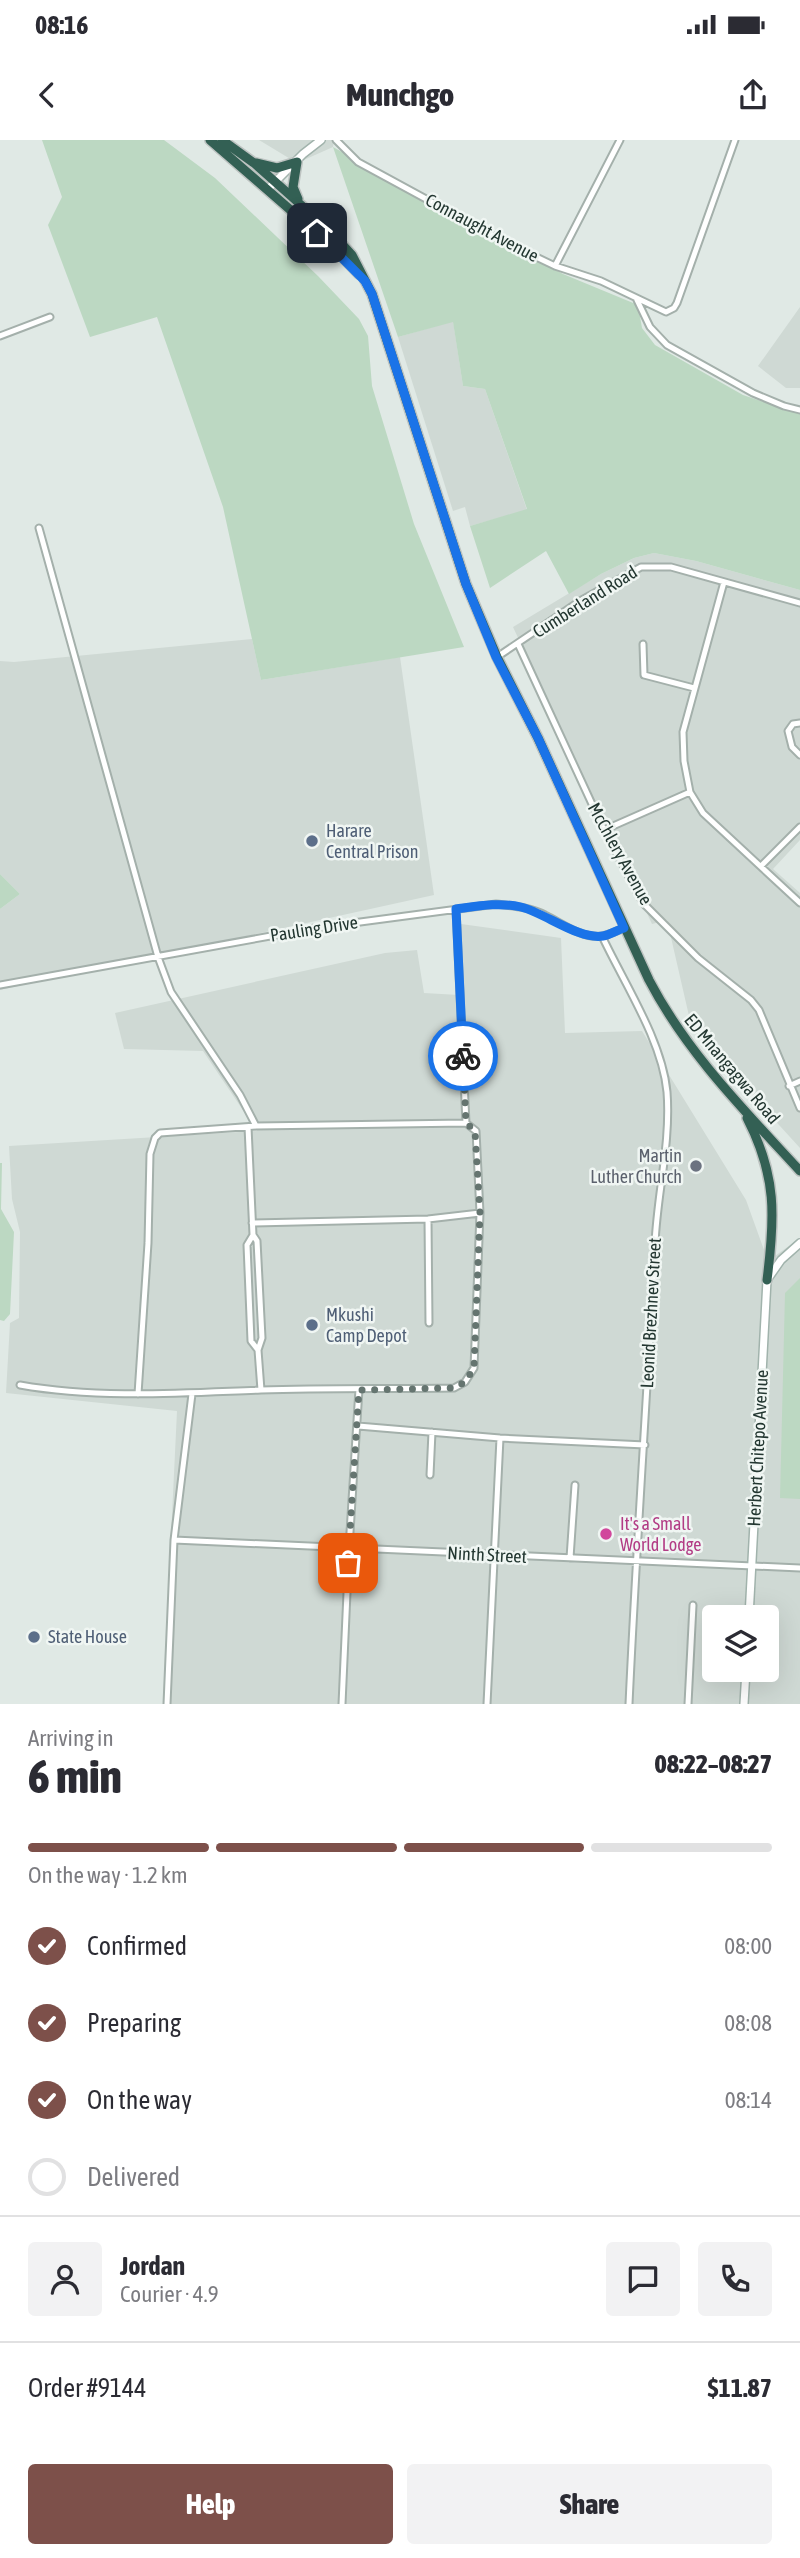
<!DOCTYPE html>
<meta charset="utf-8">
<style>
body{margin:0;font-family:"Asap Condensed",sans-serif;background:#f2f2f3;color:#2b2b33;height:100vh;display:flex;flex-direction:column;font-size:26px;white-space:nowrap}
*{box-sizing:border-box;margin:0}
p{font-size:23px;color:#7c7c81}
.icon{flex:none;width:38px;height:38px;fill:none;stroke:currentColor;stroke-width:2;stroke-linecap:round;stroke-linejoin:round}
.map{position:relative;height:1564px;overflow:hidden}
.panel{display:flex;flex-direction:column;background:#fff;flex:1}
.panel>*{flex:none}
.buttons{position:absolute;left:702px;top:1465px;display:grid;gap:14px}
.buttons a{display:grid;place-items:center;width:77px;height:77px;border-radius:7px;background:#fff;box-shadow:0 7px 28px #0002;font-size:35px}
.pin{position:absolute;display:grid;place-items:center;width:60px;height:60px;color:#fff;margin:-30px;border-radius:14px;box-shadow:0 4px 10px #0006}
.courier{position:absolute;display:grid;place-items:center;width:70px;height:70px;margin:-35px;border:5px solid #1a73e8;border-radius:50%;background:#fff;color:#222;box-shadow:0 2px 9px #0007}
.overview em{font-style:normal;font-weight:800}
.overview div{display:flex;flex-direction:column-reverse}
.overview{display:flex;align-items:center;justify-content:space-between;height:119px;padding:0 28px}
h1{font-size:46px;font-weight:800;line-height:52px}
.bar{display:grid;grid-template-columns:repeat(4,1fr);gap:10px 7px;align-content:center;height:84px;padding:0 28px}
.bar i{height:9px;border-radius:5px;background:#e1e1e2}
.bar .selected{background:#7d504a}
.bar p{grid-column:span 4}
.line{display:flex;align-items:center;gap:18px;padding:0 28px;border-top:2px solid #e1e1e2}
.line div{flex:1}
.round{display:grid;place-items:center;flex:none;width:74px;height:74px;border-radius:7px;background:#f2f2f3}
ol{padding:0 28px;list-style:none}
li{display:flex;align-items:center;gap:21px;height:77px}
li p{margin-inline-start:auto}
li .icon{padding:7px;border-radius:50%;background:#7d504a;color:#fff;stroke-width:4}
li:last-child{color:#7c7c81}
li i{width:38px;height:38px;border:4px solid #e1e1e2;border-radius:50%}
.action{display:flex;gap:14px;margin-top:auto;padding:14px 28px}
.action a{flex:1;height:80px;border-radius:7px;background:#7d504a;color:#fff;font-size:28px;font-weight:800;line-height:80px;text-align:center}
.action a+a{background:#f2f2f3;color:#2b2b33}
.status{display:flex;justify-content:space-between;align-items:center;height:49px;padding:0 35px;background:#fff;direction:ltr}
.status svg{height:19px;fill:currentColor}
header{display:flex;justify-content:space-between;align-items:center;height:91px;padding:0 28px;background:#fff;font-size:32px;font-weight:800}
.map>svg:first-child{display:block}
.built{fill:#cfd9d4;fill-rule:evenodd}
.green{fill:#bcd8c2}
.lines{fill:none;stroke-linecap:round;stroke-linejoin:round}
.street-casing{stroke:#a4b0ab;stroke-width:9}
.secondary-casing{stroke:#a1b3ac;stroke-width:10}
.highway-casing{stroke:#bdc3c1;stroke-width:12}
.street{stroke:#fff;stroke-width:5}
.secondary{stroke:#fff;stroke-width:7}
.highway{stroke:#336054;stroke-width:9}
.done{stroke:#657570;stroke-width:7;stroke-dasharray:0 12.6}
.route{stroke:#1a73e8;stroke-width:9}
.service-dot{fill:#5c6f8a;stroke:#f0f6f3;stroke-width:2.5}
.worship-dot{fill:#6b7280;stroke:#f0f6f3;stroke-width:2.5}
.hotel-dot{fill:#d1479c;stroke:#f0f6f3;stroke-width:2.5}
.labels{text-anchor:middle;stroke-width:5;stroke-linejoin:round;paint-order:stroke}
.street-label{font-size:18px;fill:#233731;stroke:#f0f6f3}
.service-label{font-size:18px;fill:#4e5e75;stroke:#f0f6f3;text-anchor:start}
.worship-label{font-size:18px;fill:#5b616d;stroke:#f0f6f3;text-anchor:end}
.hotel-label{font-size:18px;fill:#b23c85;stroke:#f0f6f3;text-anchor:start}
</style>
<div class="status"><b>08:16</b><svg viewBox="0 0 49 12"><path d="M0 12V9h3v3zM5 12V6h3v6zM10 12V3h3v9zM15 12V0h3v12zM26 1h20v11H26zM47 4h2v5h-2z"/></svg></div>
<header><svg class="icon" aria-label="back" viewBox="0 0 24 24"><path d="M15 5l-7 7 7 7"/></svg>Munchgo<svg class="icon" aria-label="share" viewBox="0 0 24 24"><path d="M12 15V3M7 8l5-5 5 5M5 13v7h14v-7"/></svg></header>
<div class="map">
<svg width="800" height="1564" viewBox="0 0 800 1564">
<rect width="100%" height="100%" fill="#e0e9e5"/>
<!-- built -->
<path class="built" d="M259,0H334L333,7L297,23Z
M800,167V248H786L758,226Z
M453,181L463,246L485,249L527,370L470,386L465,367L453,371L398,197Z
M654,413L696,421L800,450V700L773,729L800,753V1008L692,889L667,780L652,784L513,487L601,434L634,418Z
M252,499L261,540L400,517L434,755L0,850V769L20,754L0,734V521L14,522Z
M461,784L561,798L565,893L642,891L746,1060L768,1121L800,1098V1564H163L177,1271L6,1253L10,1183L19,1178L20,1092L12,1059L9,1006L257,991L203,911L124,909L115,873L385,813L417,810L424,853L459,855ZM714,1477H766V1530H714Z"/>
<!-- green -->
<path class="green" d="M42,0H164L215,38L318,136L359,179L368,196L372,246L414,384L464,507L261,540L223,367L157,177L90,197L48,85L62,57Z
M333,7L563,134L638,165L642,188L655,205L743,255L800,274V450L696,421L654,413L634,418L601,434L569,454L546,411L490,448L470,386L527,369L485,249L463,246L453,182L398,197Z
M0,734L20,754L0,769Z
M0,1023H2L1,1069L14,1092L10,1174L4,1181L0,1180Z
M800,1138V1359L780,1358L785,1153Z"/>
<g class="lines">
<defs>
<path id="street" d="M336,0L358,22L509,104L555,126L601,141L666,172L674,168L677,163L735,0
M555,126L620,0
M637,160L650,187L667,205L753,253L784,266L800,270
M0,196L50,177
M39,388L158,817L171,852L240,955L256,986
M724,442L683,592L684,621L690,652L703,673L800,763
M518,504L604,690L643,763L698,818L751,860L759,870L800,968
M643,504L644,535L694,548
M497,517L580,461L641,427H671L800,463
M800,583L793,584L788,591L792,607L800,615
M604,690L690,652
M761,726L800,687
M602,796C624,843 662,900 667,952C671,1003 657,1054 655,1104C647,1258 636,1411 629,1564
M0,845L315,788L496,764C512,766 530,767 545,775C562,783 582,799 602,796C609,795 617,791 624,788
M789,946L800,941
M248,987L253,1095L257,1101L262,1198L258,1210L261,1250
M428,1079L429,1183
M252,1083L428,1079L480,1073
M253,1095L247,1105L251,1201L258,1210
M20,1245C99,1259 181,1253 261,1250C325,1248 390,1249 454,1248L465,1242L474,1228L480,1073L476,991L466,983L456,769
M138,1254L148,1103L150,1014L155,998L160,993L256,986L466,983
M358,1286L500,1298L645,1305
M430,1335L432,1292
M174,1400L800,1428
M570,1418L575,1345
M167,1564L174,1400L192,1254
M342,1564L349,1408L359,1249
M487,1564L500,1298
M688,1564L693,1465"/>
<path id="secondary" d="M268,49L303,14L321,0
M749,1477L767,1140L781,1120L800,1103
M744,1564L746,1530"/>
<path id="highway" d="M210,0L333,107L359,134
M222,0L254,23L328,89L352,115L372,154L466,444L497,517L538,598L649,840C687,913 745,971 800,1031
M256,23L277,28L297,22L293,47L298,59
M747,978C777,1036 775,1077 767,1140"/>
</defs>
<!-- street casing -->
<use href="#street" class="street-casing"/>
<!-- secondary casing -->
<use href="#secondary" class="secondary-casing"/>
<!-- highway casing -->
<use href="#highway" class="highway-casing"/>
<!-- street -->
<use href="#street" class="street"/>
<!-- secondary -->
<use href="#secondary" class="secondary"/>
<!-- highway -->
<use href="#highway" class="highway"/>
</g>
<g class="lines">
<!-- done -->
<path class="done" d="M348,1423L359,1250L454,1248L465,1242L474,1228L480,1073L475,991L466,983L463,916"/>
<!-- route -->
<path class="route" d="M317,93L365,141L372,154L466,444L496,517L538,598L624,788C617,790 610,795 603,796C579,800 545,773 521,767C499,762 478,766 456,769L463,916"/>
</g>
<!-- markers -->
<g class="service-dot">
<circle cx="312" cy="701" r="7"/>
<circle cx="312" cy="1185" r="7"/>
<circle cx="34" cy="1497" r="7"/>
</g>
<circle class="worship-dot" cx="696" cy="1026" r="7"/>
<circle class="hotel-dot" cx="606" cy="1394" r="7"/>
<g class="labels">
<!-- street labels -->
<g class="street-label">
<text transform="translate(482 88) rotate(28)" y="6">Connaught Avenue</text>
<text transform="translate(585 462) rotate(-32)" y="6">Cumberland Road</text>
<text transform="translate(620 714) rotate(61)" y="6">McChlery Avenue</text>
<text transform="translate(314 789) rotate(-9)" y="6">Pauling Drive</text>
<text transform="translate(732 929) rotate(50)" y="6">ED Mnangagwa Road</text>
<text transform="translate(651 1173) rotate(-87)" y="6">Leonid Brezhnev Street</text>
<text transform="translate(758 1308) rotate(-87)" y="6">Herbert Chitepo Avenue</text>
<text transform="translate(487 1415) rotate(3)" y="6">Ninth Street</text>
</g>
<!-- service labels -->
<g class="service-label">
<text x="326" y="697">Harare<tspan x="326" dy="21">Central Prison</tspan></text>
<text x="326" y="1181">Mkushi<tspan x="326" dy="21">Camp Depot</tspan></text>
<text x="48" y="1503">State House</text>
</g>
<!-- worship labels -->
<g class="worship-label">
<text x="682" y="1022">Martin<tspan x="682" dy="21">Luther Church</tspan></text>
</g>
<!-- hotel labels -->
<g class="hotel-label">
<text x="620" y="1390">It's a Small<tspan x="620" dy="21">World Lodge</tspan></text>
</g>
</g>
</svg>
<div class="buttons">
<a><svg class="icon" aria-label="layers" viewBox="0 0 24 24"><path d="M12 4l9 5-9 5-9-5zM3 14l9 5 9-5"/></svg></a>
</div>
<div class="pin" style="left:348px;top:1423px;background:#ea580c"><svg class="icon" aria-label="bag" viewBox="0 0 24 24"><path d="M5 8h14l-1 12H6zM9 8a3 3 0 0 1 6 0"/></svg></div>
<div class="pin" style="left:317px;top:93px;background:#1f2937"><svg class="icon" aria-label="home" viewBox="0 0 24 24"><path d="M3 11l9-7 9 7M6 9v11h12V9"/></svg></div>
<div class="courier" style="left:463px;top:916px"><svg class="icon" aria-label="bike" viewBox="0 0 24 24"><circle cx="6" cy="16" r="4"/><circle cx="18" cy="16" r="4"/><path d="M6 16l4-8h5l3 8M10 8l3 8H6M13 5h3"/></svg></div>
</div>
<section class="panel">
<div class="overview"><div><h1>6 min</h1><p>Arriving in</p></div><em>08:22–08:27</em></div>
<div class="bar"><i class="selected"></i><i class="selected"></i><i class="selected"></i><i></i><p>On the way · 1.2 km</p></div>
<ol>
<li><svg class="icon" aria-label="check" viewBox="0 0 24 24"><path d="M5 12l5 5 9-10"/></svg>Confirmed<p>08:00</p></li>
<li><svg class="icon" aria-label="check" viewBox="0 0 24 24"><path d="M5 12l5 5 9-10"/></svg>Preparing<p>08:08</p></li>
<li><svg class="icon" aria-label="check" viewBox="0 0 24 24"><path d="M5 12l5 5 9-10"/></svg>On the way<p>08:14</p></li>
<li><i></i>Delivered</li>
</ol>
<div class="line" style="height:126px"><a class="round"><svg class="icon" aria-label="person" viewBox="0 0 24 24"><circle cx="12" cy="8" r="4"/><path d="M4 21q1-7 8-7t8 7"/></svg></a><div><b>Jordan</b><p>Courier · 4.9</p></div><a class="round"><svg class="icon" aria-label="chat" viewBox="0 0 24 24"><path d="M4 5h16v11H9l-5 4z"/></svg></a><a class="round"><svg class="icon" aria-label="phone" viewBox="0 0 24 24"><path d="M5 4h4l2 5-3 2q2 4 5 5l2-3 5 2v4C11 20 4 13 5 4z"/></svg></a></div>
<div class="line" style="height:91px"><div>Order #9144</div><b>$11.87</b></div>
<div class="action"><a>Help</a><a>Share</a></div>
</section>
